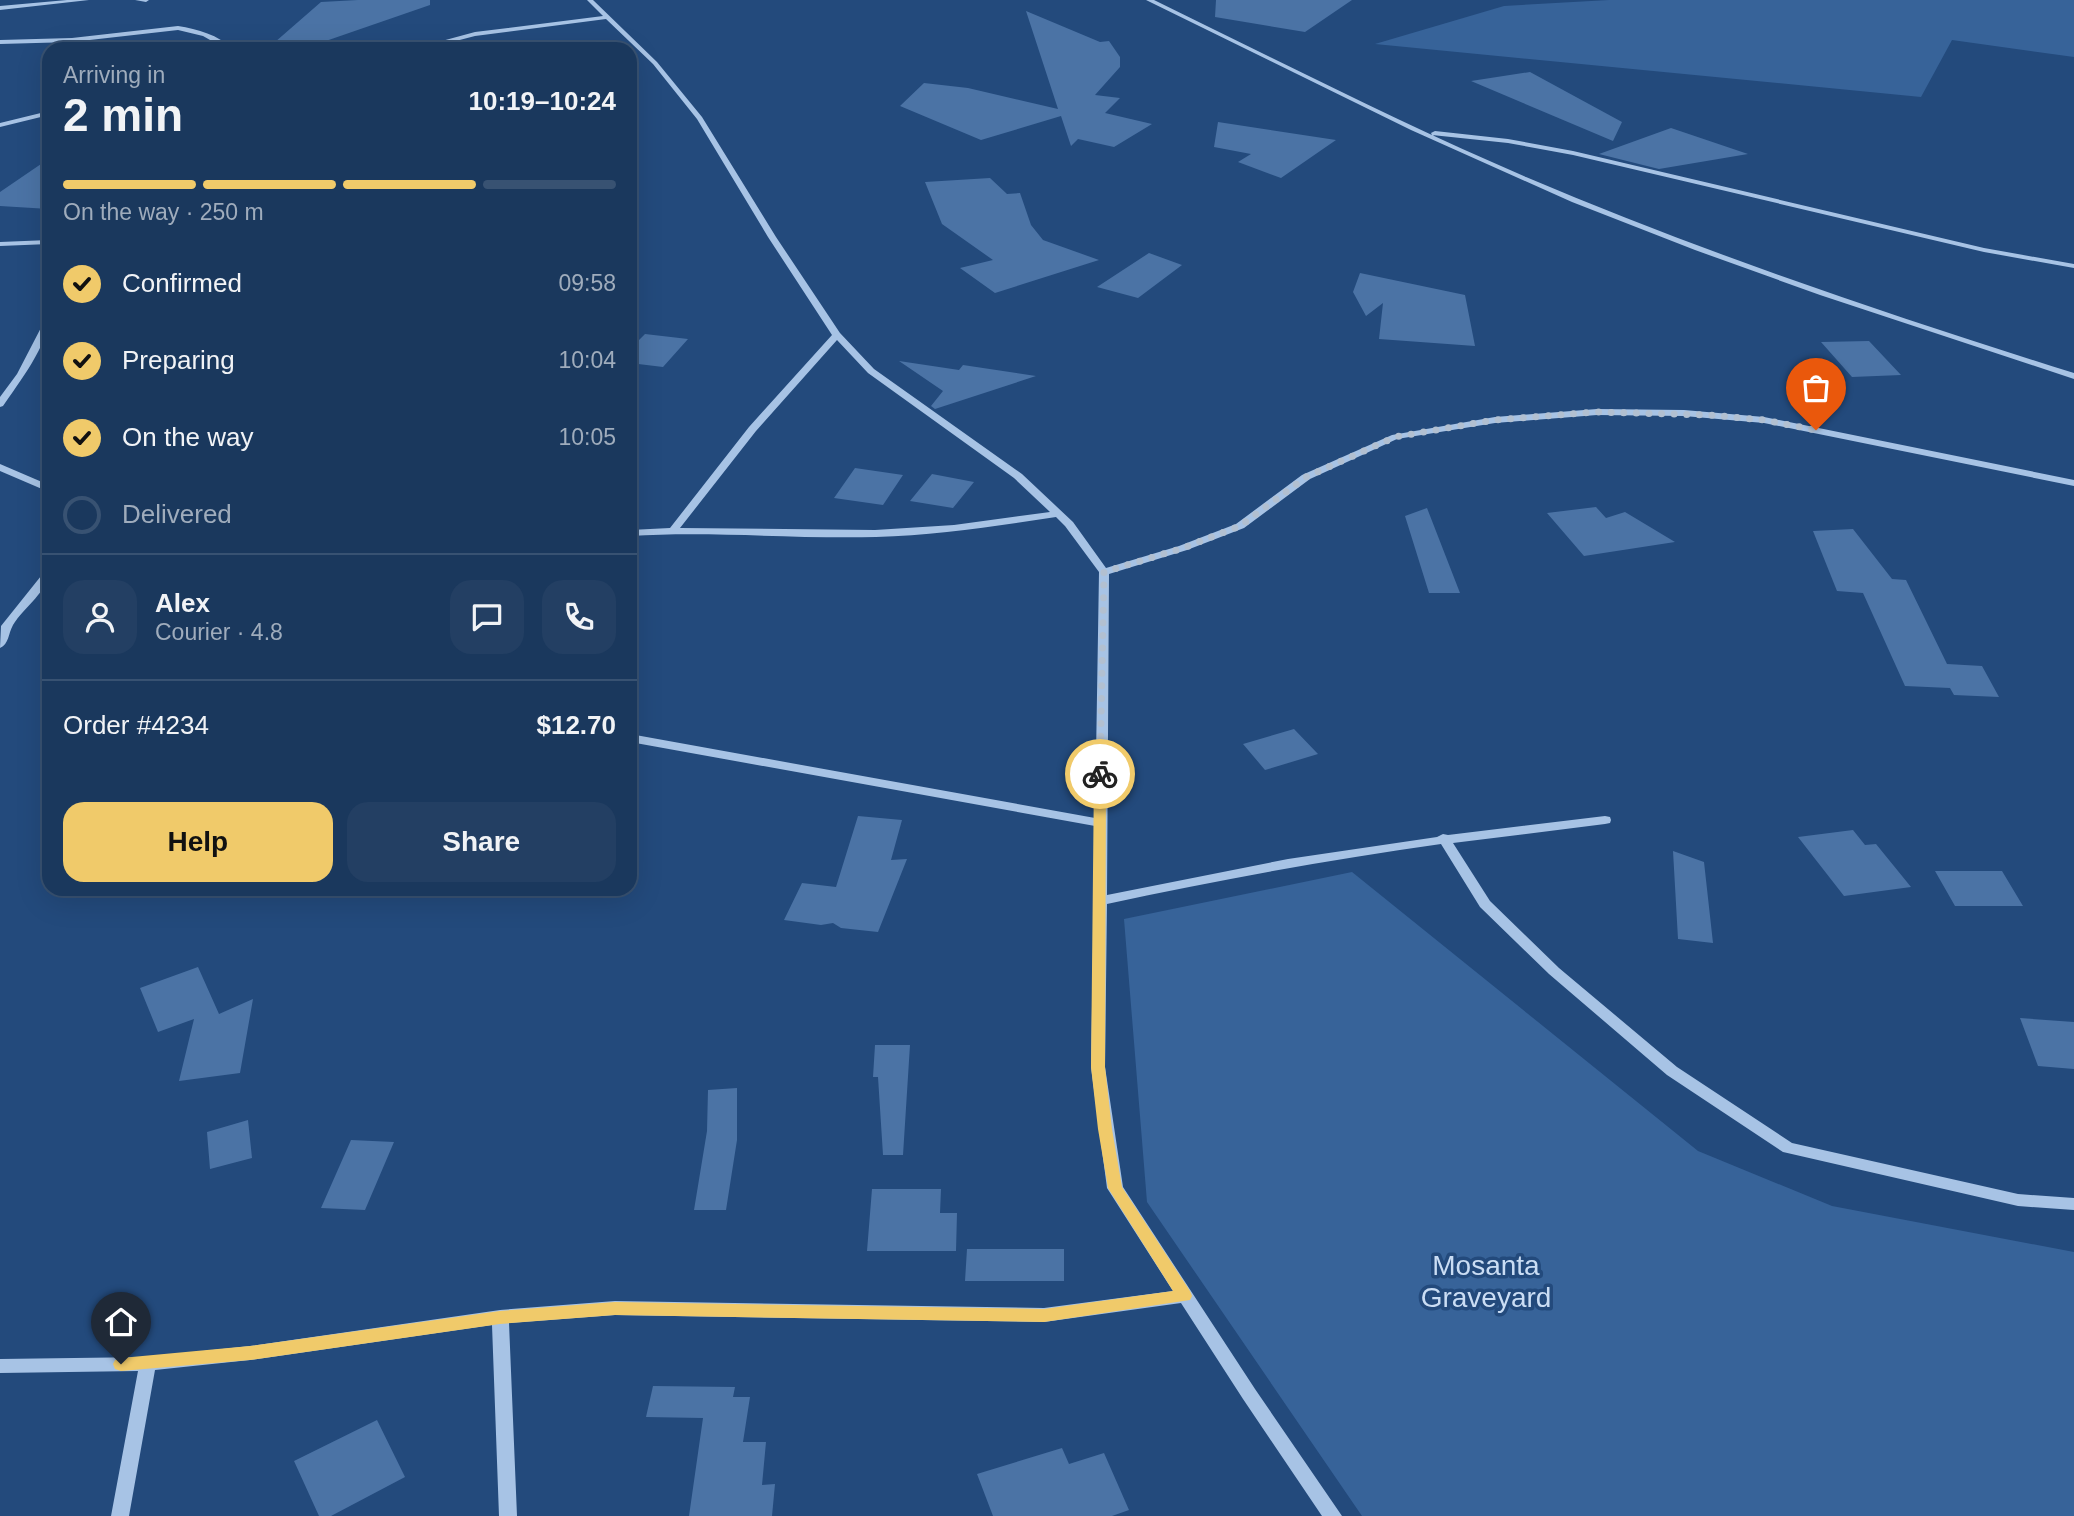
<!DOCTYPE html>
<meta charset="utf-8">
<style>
body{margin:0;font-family:Arial,sans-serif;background:#233f63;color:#f1f3f6;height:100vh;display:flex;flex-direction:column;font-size:26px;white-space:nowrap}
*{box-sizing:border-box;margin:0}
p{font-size:23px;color:#9facbc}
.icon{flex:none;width:38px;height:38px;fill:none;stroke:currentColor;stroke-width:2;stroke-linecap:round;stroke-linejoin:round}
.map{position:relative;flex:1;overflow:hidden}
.drawer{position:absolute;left:42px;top:42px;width:595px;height:854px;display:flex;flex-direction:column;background:#1a385d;border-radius:21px;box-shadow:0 7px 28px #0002,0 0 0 2px #385272}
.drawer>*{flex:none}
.pin{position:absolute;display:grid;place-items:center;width:60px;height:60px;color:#fff;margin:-72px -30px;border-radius:50% 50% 50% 0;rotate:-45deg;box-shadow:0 0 7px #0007}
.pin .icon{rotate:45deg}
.courier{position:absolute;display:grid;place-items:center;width:70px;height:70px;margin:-35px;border:5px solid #f0ca6a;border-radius:50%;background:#fff;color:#222;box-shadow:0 2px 9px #0007}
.overview em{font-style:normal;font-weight:700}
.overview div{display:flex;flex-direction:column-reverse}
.overview{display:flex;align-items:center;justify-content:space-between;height:119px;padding:0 21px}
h1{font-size:46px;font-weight:700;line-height:52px}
.bar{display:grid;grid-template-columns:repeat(4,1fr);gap:10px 7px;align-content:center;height:84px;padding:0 21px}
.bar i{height:9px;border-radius:5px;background:#385272}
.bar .active{background:#f0ca6a}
.bar p{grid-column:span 4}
.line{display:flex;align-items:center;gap:18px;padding:0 21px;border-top:2px solid #385272}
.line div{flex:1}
.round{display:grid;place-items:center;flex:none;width:74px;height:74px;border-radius:21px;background:#233f63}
ol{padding:0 21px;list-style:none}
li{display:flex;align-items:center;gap:21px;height:77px}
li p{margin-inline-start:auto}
li .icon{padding:7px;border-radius:50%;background:#f0ca6a;color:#111;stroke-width:4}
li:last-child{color:#9facbc}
li i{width:38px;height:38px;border:4px solid #385272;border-radius:50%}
.primary-button{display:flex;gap:14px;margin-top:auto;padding:14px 21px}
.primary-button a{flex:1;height:80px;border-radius:21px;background:#f0ca6a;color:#111;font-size:28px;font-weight:700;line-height:80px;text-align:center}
.primary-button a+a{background:#233f63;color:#f1f3f6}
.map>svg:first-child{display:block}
.green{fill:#376399}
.building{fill:#4b73a5}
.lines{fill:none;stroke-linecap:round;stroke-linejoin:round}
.minor{fill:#a7c3e5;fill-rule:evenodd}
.route{fill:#f0ca6a}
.done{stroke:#b2c0d1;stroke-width:7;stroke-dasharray:0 12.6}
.labels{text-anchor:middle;stroke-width:7;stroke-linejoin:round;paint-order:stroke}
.near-park-label{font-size:28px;fill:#caddf4;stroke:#234a7c}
</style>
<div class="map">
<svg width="2074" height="1516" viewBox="0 0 2074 1516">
<rect width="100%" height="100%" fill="#234a7c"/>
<!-- green -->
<path class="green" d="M1609,0H2074V57L1952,40L1921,97L1375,44L1504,6Z
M1352,872L1698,1151L1832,1206L2074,1252V1516H1362L1147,1202L1124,919Z"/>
<!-- building -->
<path class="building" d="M358,0H430V5L320,43L318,49H267L321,2Z
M1216,0H1352L1305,32L1215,17Z
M1026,11L1100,42L1109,41L1120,57V67L1095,95L1120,98L1105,113L1152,124L1114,147L1078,139L1071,146L1061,116L981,140L900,106L924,83L968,88L1058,109Z
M1530,72L1622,122L1613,141L1471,81Z
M1218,122L1336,140L1281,178L1238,162L1251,154L1214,147Z
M1671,128L1748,154L1659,169L1599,154Z
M41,164L49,209L0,206V192Z
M990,178L1007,194L1020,193L1031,225L1043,240L1099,260L995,293L960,268L993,260L942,224L925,182Z
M1149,253L1182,265L1138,298L1097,287Z
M1360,273L1465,295L1475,346L1379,339L1383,303L1366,316L1353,292Z
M645,334L688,339L663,367L630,363V349Z
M1869,341L1901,375L1852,377L1821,342Z
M899,361L959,370L963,365L1036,376L935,409L931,406L943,391Z
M855,468L903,475L883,505L834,498Z
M932,474L974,482L953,508L910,501Z
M1596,507L1606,518L1625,512L1675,542L1584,556L1547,513Z
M1427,508L1460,593H1429L1405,516Z
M1853,529L1892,579L1906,580L1947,664L1982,666L1999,697L1954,695L1950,688L1905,686L1863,593L1837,591L1813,531Z
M1294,729L1318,754L1265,770L1243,744Z
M858,816L902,820L891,860L907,859L878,932L841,928L833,923L821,925L784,920L802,883L836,887Z
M1853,830L1865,845L1876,844L1911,887L1844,896L1798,837Z
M1673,851L1704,862L1713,943L1678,939Z
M1935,871H2002L2023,906H1955Z
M198,967L219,1014L253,999L240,1073L179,1081L194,1019L158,1032L140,988Z
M2020,1018L2074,1022V1069L2038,1066Z
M875,1045H910L903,1155H883L878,1077H873Z
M737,1088V1140L726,1210H694L707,1131L708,1090Z
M248,1120L252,1158L210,1169L207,1132Z
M351,1140L394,1142L365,1210L321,1208Z
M872,1189H941L940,1213H957L956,1251H867Z
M967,1249H1064V1281H965Z
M653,1386L735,1387L733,1397H750L743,1442H766L762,1485L775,1484L772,1516H689L703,1418L646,1417Z
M377,1420L405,1477L331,1516H319L294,1461Z
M1062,1448L1069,1464L1104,1453L1129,1510L1112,1516H993L977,1474Z"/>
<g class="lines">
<!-- minor -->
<path class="minor" d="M67,0H89L0,10V6Z
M135,0H149L146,2Z
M587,0H593L657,62L702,117L776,237L840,333L874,369L1022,474L1073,522L1106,568L1179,546L1236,524L1302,475L1392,435L1495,417L1597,409L1684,410L1764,417L2074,480V486L1764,423L1684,416L1597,415L1495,423L1397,439L1310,479L1244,528L1187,550L1109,574L1107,895L1288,859L1437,837L1443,834L1448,835L1605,816L1610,817L1611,820L1610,823L1605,824L1453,843L1490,901L1559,968L1677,1067L1792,1143L2018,1194L2074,1198V1210L2018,1206L1783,1152L1667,1075L1549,974L1480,907L1441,844C1329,860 1217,880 1107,904L1105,1067L1123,1187L1255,1389L1342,1516H1322L1243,1399L1181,1303L1044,1322L615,1315L509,1323L517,1516H499L492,1325L250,1360L155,1370L129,1516H111L138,1371L0,1373V1359L148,1357L250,1346L500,1310L615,1301L1044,1308L1173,1291L1107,1188L1091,1067L1095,826L630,742V734L1095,818L1099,572L1065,526L1056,517C996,526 936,535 876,537C794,539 712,531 630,536V530L670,528L749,427L832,335L768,237L697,119L653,64L606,19L475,36L425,49H394L427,45L475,32L603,16ZM837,340L868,373L1014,478L1050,512L954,525L875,530L680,528L756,431Z
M1146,0H1154C1277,60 1400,123 1526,177C1705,253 1889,315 2074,373V379L1820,295L1695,250L1572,202L1411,130Z
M178,26C198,29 218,35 233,49H226L203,36L178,30L72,42L0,44V40L72,38Z
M49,111V115L0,127V123Z
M1435,131L1508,139L1573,151L1984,248L2074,264V268L1984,252L1573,155L1508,143L1432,135L1431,133Z
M49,240V244L0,246V242Z
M49,317C49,344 18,384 3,406L0,407V397L17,374L45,320Z
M0,464L49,485V492L0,471Z
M49,570C49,591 24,607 13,625C8,634 9,644 0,648L1,626L45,571Z"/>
</g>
<!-- route -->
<path class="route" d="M1100,771L1106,774L1105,1067L1112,1129L1122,1187L1190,1291L1192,1296L1190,1300L1044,1322L615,1315L500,1324L250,1360L121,1371L115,1369L113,1364L115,1360L121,1358L250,1346L500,1311L615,1302L1044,1309L1173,1291L1108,1188L1098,1129L1091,1067L1094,774Z"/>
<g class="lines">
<!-- done -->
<path class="done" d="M1100,774L1104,572L1183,548L1240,526L1306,477L1395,437L1494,420L1597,412L1710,415L1764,420L1816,430"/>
</g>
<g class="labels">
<!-- near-park labels -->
<g class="near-park-label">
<text x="1486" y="1275">Mosanta<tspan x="1486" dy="32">Graveyard</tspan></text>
</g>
</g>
</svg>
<div class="pin" style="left:1816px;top:430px;background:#ea580c"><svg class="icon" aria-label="bag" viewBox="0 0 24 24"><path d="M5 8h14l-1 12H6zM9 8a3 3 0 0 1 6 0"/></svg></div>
<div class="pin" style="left:121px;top:1364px;background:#1f2937"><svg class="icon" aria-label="home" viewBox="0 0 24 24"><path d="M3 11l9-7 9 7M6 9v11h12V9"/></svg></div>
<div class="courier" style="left:1100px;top:774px"><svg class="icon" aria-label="bike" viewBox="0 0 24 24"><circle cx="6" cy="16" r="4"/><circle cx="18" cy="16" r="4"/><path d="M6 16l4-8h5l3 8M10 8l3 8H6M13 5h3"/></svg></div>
<section class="drawer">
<div class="overview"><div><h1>2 min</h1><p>Arriving in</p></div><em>10:19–10:24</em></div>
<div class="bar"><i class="active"></i><i class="active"></i><i class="active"></i><i></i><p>On the way · 250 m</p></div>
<ol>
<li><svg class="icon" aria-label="check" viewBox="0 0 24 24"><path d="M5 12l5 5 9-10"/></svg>Confirmed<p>09:58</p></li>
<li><svg class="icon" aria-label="check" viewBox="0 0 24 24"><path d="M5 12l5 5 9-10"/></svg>Preparing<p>10:04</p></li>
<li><svg class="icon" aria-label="check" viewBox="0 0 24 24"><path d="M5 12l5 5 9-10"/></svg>On the way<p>10:05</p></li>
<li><i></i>Delivered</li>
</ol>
<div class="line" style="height:126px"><a class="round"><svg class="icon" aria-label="person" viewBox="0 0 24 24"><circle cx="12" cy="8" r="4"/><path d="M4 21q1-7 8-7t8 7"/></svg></a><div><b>Alex</b><p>Courier · 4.8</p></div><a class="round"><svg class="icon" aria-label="chat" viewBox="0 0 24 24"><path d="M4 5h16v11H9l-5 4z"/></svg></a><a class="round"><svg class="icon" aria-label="phone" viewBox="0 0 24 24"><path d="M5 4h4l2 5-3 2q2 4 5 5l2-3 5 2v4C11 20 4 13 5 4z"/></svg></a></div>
<div class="line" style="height:91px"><div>Order #4234</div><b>$12.70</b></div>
<div class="primary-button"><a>Help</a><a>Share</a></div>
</section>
</div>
